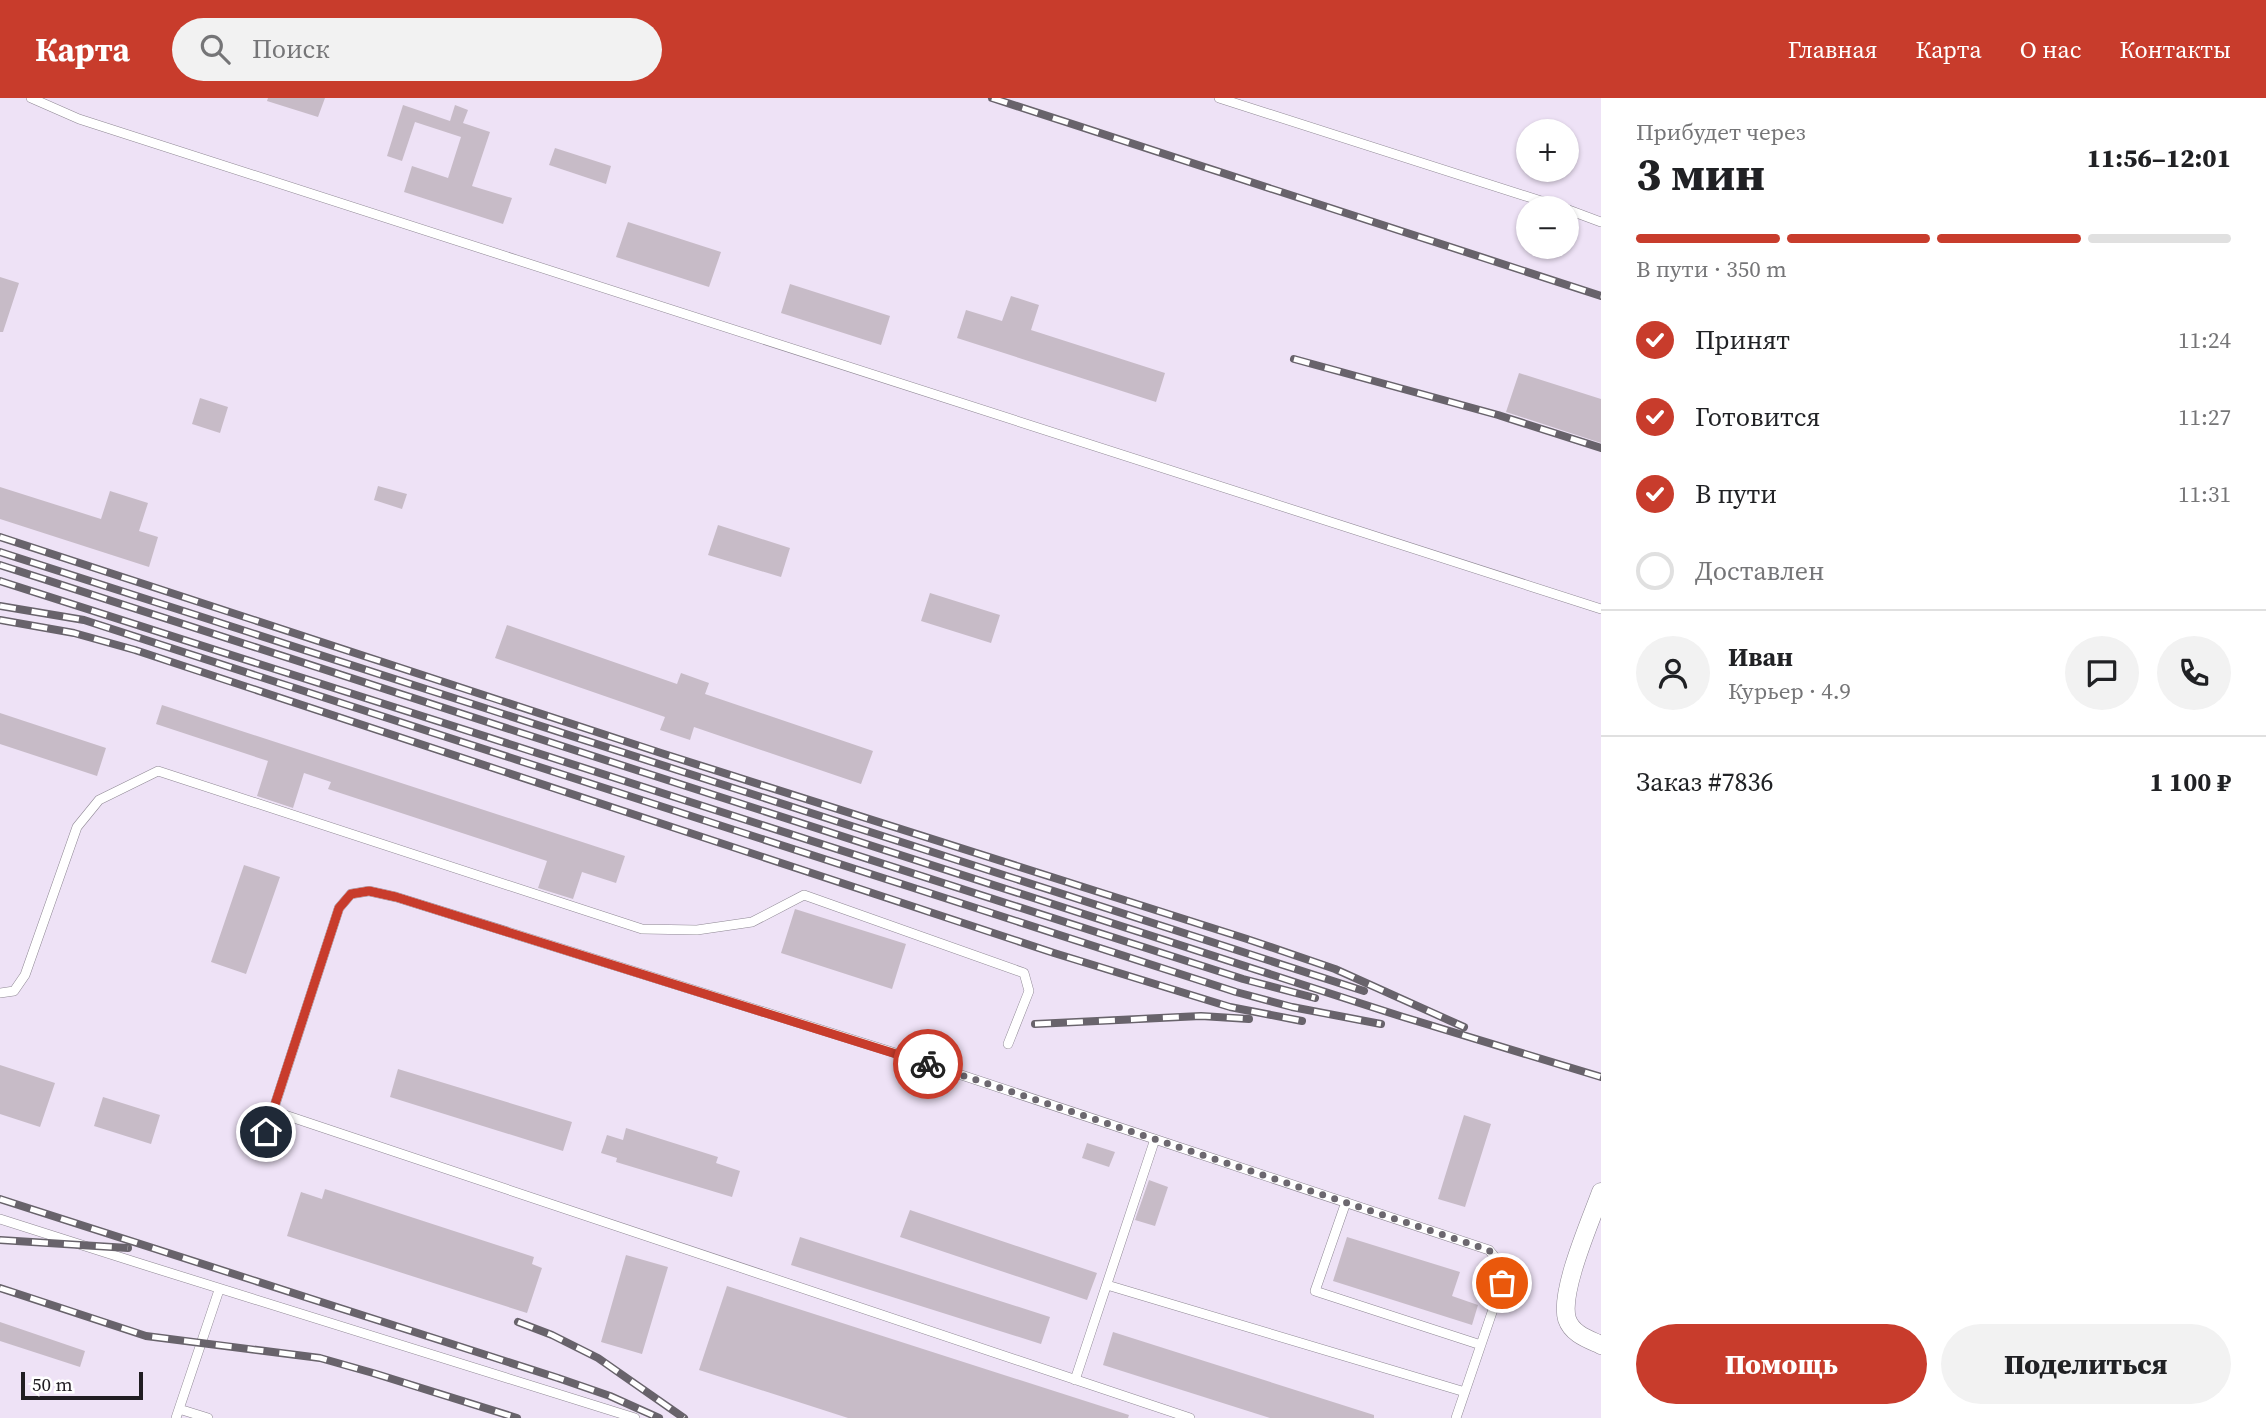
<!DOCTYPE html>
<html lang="ru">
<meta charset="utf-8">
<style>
body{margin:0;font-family:"Source Serif 4",serif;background:#f2f2f2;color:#202124;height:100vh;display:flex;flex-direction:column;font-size:26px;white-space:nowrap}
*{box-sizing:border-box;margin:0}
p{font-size:23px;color:#757577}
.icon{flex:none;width:38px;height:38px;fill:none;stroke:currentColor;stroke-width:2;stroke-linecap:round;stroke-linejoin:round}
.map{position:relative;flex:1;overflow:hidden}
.details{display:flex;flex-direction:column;background:#fff;width:665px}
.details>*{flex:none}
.controls{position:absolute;left:1516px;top:21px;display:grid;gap:14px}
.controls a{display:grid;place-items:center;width:63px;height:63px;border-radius:50%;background:#fff;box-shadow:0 2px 5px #0004;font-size:35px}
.scale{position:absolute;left:21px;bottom:18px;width:122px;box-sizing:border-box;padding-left:7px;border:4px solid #201d22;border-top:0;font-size:19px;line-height:24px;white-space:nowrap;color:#201d22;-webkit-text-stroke:5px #fff;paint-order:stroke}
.pin{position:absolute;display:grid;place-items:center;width:60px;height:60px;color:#fff;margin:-30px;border:4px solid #fff;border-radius:50%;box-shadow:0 2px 7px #0007}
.courier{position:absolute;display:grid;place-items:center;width:70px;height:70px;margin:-35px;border:5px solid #c83c2c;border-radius:50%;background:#fff;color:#222;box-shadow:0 2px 9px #0007}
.overview em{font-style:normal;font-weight:800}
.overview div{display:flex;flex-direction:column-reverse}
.overview{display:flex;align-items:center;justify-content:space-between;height:119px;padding:0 35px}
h1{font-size:46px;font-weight:800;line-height:52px}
.bar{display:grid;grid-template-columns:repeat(4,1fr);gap:10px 7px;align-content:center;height:84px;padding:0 35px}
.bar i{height:9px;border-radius:5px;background:#e0e0e0}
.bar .active{background:#c83c2c}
.bar p{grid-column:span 4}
.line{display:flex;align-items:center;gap:18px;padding:0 35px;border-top:2px solid #e0e0e0}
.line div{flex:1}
.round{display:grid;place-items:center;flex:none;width:74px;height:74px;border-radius:37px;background:#f2f2f2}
ol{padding:0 35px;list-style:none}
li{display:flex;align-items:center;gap:21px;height:77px}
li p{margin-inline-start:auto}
li .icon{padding:7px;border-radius:50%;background:#c83c2c;color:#fff;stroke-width:4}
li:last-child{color:#757577}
li i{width:38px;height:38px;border:4px solid #e0e0e0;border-radius:50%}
.button{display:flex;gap:14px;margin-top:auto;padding:14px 35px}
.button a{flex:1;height:80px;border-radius:42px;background:#c83c2c;color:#fff;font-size:28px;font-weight:800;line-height:80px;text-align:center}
.button a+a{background:#f2f2f2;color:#202124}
header{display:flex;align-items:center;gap:42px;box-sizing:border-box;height:98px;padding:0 35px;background:#c83c2c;color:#fff}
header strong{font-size:33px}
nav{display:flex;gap:38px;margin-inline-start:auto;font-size:24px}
.search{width:490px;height:63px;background:#f2f2f2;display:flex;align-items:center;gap:18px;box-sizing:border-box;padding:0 24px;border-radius:38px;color:#757577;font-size:26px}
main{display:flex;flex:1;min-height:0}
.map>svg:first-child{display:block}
.built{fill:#eee2f6;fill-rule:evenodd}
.building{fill:#c7bbc7}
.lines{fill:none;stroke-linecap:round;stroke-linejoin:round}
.service-casing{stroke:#8e8793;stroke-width:10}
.minor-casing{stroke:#8e8793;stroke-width:19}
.service{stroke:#fff;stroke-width:9}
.minor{stroke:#fff;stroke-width:18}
.rail-casing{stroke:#68636b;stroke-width:8}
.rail{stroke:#fff;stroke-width:5;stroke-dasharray:16;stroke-linecap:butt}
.done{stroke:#6c676f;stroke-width:7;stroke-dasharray:0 12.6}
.route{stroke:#c83c2c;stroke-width:9}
</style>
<header>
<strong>Карта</strong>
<div class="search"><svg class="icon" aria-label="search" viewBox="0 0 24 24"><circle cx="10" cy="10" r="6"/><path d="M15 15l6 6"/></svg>Поиск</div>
<nav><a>Главная</a><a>Карта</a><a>О нас</a><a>Контакты</a></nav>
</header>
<main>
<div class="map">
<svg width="1601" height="1320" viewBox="0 0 1601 1320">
<rect width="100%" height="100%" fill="#f8f0fe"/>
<!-- built -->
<path class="built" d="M0,0H1601V1320H0ZM1528,33H1566V72H1528ZM1528,110H1566V149H1528Z"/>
<!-- building -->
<path class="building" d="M268,0H325L318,19L267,3Z
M403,7L450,23L455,7L468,12L463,25L490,34L472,88L512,100L503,126L404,94L412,68L448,80L461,39L415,24L402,63L387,58Z
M555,50L611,68L606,86L549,67Z
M628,124L721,154L709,189L616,159Z
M0,179L19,185L3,234H0Z
M790,186L890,218L881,247L781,215Z
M1011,198L1039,207L1031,232L1165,275L1156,304L957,240L966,212L1002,223Z
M1519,275L1601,301V345L1506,314Z
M200,300L228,309L220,335L192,326Z
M378,388L407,396L402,411L374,402Z
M0,389L101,421L110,393L148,405L139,433L158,439L149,469L0,421Z
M718,427L790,450L781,479L708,457Z
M930,495L1000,517L991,545L921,523Z
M507,527L677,586L681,575L709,585L705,596L873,653L861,686L694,629L690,642L660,632L665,619L495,560Z
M162,607L625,758L616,785L582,774L573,801L538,790L547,763L328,691L331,684L304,675L293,710L257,698L268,663L156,626Z
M0,615L106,650L97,678L0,646Z
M244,767L280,779L246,876L211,864Z
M795,811L906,846L892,891L781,855Z
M0,967L55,985L40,1029L0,1016Z
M398,971L572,1024L563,1053L390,999Z
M103,999L160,1017L151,1046L94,1028Z
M1464,1017L1491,1026L1465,1109L1438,1101Z
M626,1030L718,1059L716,1065L740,1073L732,1099L616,1064L617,1060L601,1055L607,1037L623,1042Z
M1087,1045L1115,1054L1109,1069L1082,1060Z
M1149,1082L1168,1089L1155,1128L1135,1122Z
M325,1091L534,1159L532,1166L542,1170L527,1215L287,1138L301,1094L322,1101Z
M910,1112L1097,1175L1087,1202L900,1139Z
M800,1139L1050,1219L1041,1246L791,1167Z
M1347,1139L1460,1174L1452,1198L1478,1207L1472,1227L1333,1183Z
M626,1157L668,1169L642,1256L601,1244Z
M727,1188L1129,1317L1128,1320H848L699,1272Z
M0,1224L85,1253L80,1269L0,1243Z
M1113,1234L1374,1317V1320H1270L1103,1267Z"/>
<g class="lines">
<defs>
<path id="service" d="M31,0L79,21L1601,511
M1219,0L1563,110
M1566,111L1601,124
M0,895L14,893L25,877L77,729L99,702L158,673L642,831L697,832L752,824L804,797L1024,875L1029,893L1008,946
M273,1013L1190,1320
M259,1056L339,810L351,796L369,793L396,799L889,953L1489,1152L1499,1164L1502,1185L1456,1320
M1346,1104L1315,1193L1481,1247
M0,1121C211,1189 423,1253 635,1320
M1107,1187L1465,1294
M1075,1282L1155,1041
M179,1311L208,1320
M176,1320L219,1192"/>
<path id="minor" d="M1601,1094C1591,1122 1559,1194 1567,1221C1572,1236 1588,1241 1601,1247"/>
</defs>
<!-- service casing -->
<use href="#service" class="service-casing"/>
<!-- minor casing -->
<use href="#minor" class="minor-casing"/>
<!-- service -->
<use href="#service" class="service"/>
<!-- minor -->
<use href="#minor" class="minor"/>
<defs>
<path id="rail" d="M992,0L1601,198
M1294,261L1498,317L1601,350
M0,439L661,655L1247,841L1335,871L1464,929
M0,454L1364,893
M0,467L1400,918L1601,979
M0,483L1243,881L1315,900
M0,508L84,522L1236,894L1292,909L1381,926
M0,522L74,535L135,552L1054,855L1230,909L1302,923
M1035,926L1201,918L1249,921
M0,1101L558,1280L610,1298L659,1320
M0,1142L128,1150
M0,1190L146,1238L320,1260L373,1275L517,1320
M518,1224L552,1237L598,1260L684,1320"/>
</defs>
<!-- rail casing -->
<use href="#rail" class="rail-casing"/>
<!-- rail -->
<use href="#rail" class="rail"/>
</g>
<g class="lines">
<!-- done -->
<path class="done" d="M928,966L1489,1152L1499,1164L1502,1185"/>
<!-- route -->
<path class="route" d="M266,1034L339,810L351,796L369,793L396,799L928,966"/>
</g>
</svg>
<div class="controls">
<a>+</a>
<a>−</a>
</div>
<div class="scale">50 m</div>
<div class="pin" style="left:1502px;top:1185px;background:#ea580c"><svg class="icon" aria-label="bag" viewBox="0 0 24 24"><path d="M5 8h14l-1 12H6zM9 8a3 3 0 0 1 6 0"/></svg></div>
<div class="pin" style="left:266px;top:1034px;background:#1f2937"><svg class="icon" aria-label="home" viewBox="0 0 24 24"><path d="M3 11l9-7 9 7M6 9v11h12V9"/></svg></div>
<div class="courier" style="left:928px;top:966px"><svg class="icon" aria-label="bike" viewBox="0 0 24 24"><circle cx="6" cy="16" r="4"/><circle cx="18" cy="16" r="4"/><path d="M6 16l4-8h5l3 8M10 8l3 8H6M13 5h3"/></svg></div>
</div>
<section class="details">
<div class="overview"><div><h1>3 мин</h1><p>Прибудет через</p></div><em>11:56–12:01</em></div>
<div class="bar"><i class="active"></i><i class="active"></i><i class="active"></i><i></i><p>В пути · 350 m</p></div>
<ol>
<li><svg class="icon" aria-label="check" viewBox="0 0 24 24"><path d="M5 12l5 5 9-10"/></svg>Принят<p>11:24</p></li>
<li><svg class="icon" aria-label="check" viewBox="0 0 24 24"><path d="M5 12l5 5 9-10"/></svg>Готовится<p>11:27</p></li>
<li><svg class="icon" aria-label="check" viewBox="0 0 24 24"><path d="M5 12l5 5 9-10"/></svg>В пути<p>11:31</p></li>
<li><i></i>Доставлен</li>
</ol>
<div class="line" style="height:126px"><a class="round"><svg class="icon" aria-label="person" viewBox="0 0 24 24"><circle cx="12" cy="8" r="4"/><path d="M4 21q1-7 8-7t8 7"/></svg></a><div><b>Иван</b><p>Курьер · 4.9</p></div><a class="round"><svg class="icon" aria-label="chat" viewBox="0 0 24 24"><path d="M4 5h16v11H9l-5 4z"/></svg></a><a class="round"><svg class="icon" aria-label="phone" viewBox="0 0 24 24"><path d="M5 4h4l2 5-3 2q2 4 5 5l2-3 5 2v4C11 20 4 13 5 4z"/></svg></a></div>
<div class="line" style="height:91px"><div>Заказ #7836</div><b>1 100 ₽</b></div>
<div class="button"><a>Помощь</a><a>Поделиться</a></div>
</section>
</main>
